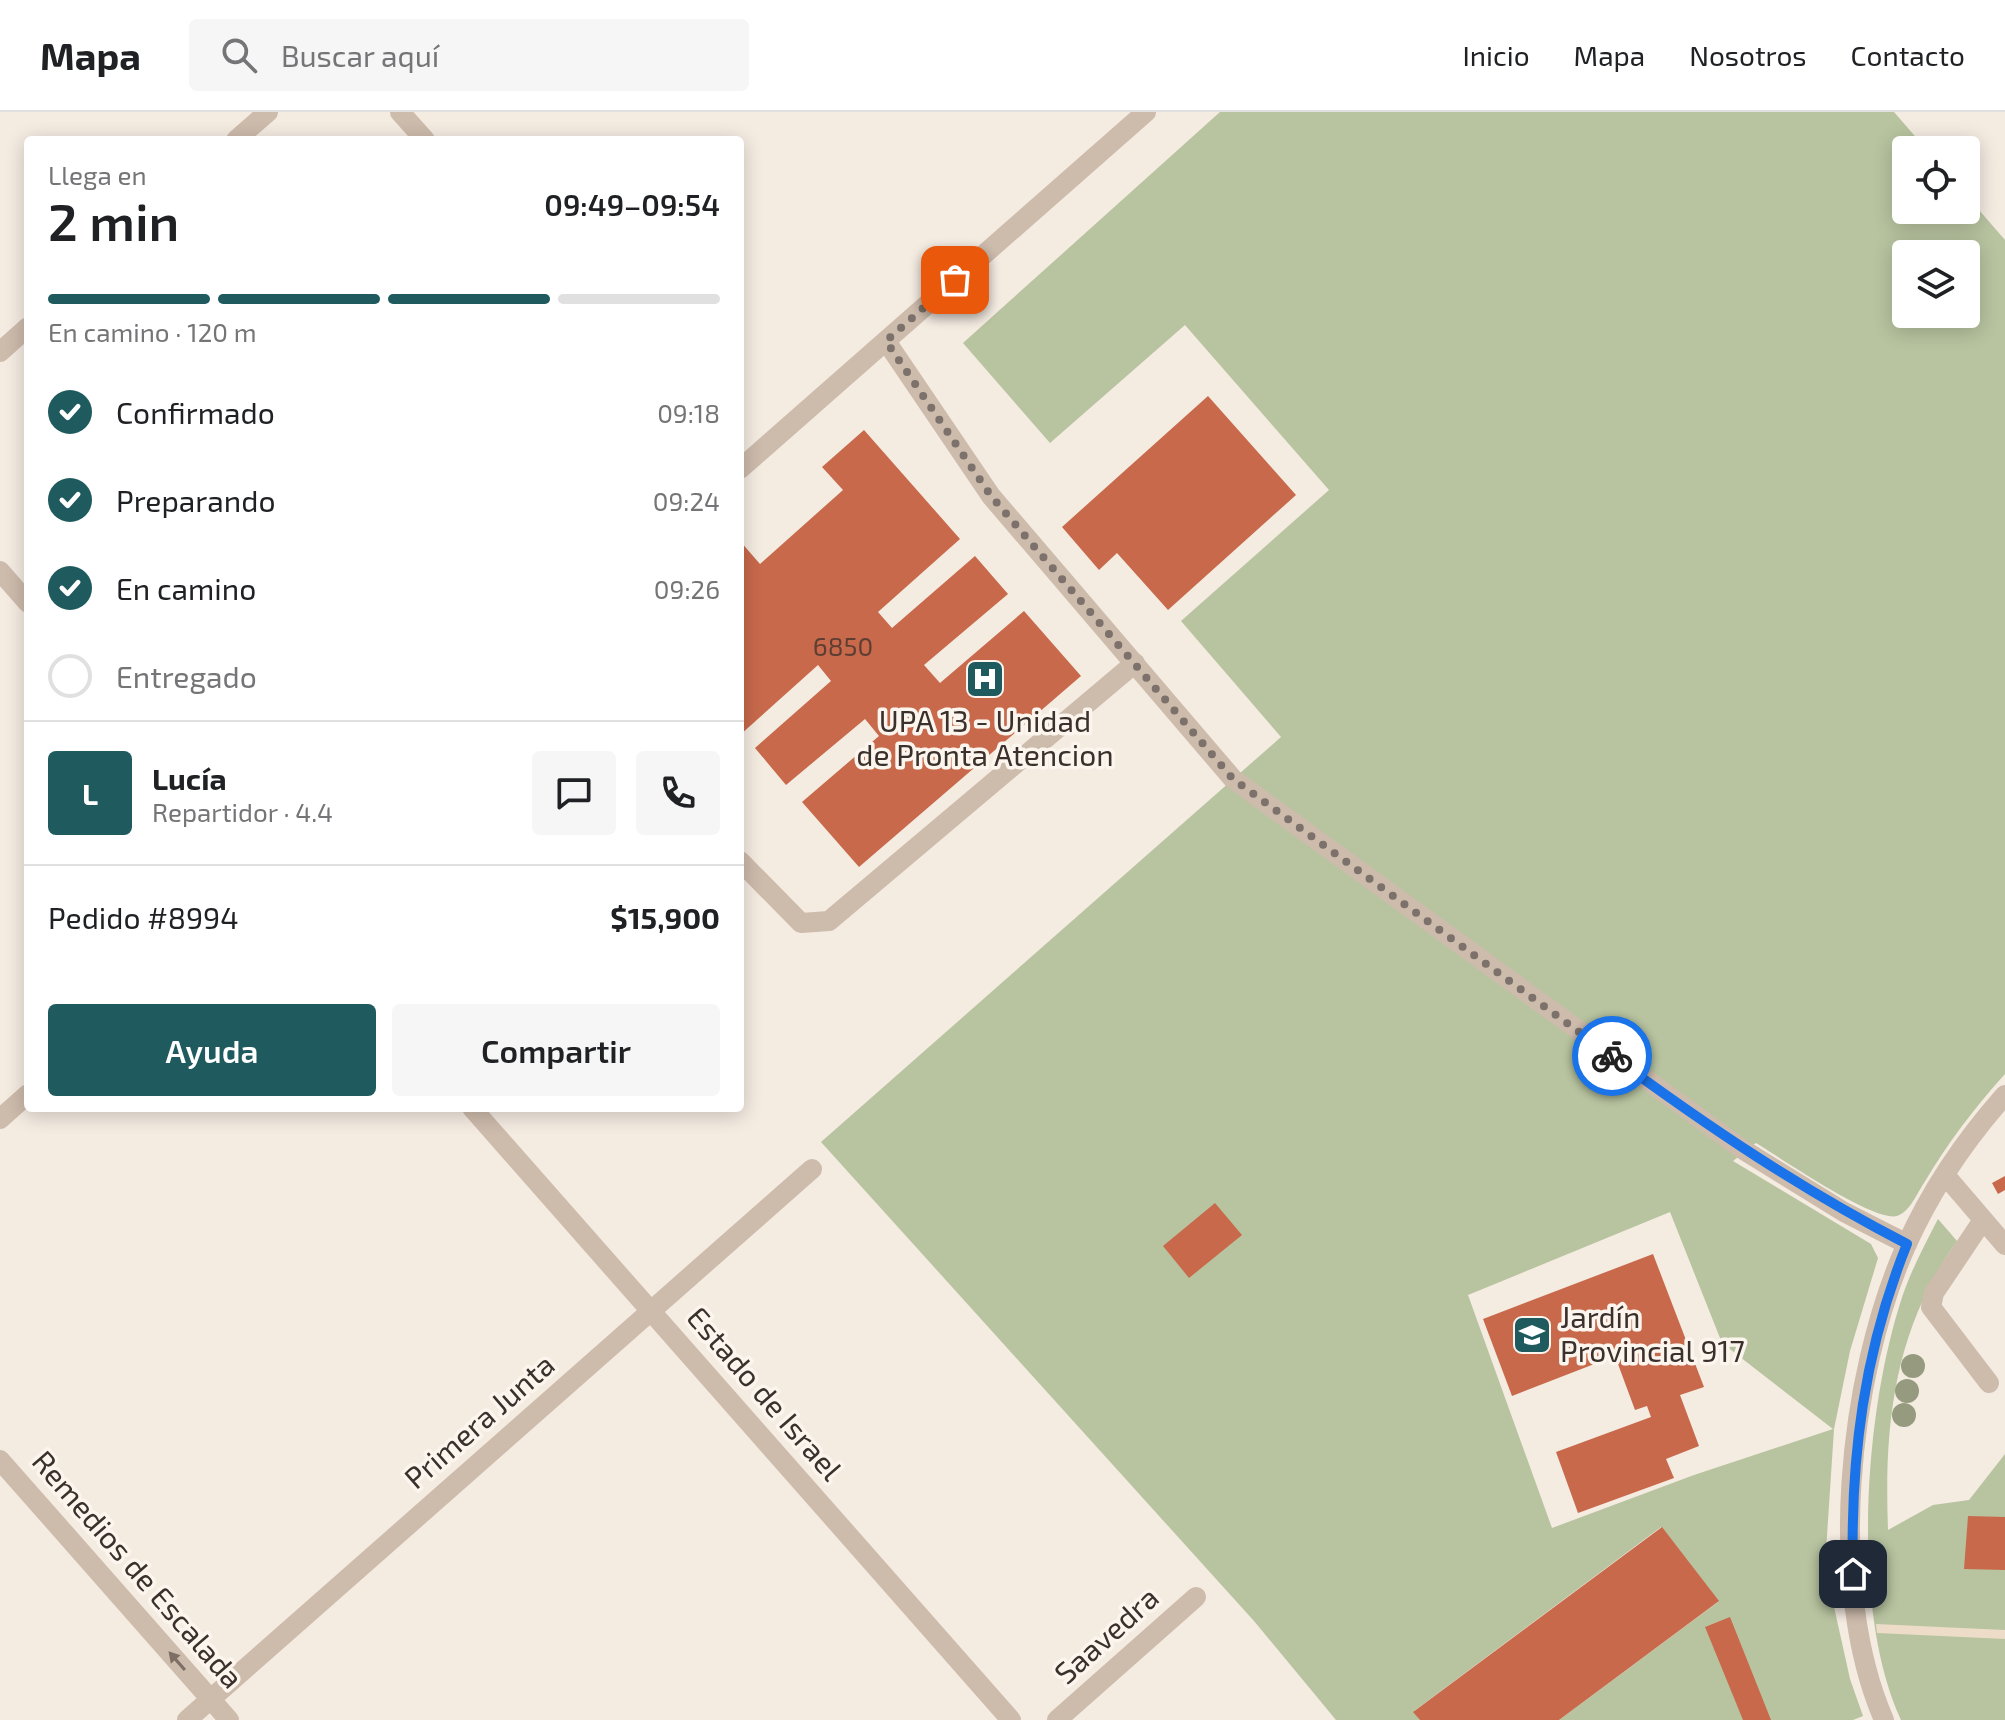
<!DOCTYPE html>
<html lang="es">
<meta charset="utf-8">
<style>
body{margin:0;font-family:"Exo 2",sans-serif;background:#f6f6f6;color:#202124;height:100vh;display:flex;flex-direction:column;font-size:30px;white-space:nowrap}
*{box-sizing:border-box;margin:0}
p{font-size:26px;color:#757577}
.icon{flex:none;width:44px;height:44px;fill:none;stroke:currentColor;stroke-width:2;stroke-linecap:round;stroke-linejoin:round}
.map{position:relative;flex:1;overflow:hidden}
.side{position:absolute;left:24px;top:24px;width:720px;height:976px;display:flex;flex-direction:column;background:#fff;border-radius:8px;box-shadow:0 4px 20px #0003}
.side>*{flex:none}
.buttons{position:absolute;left:1892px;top:24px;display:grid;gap:16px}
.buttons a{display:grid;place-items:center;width:88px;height:88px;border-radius:8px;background:#fff;box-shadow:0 4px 20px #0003;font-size:40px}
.pin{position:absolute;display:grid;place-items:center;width:68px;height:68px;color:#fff;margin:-34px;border-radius:16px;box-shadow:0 4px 12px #0006}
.courier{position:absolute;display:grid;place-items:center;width:80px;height:80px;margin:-40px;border:6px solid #1a73e8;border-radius:50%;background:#fff;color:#222;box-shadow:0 2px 10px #0007}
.head em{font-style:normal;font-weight:600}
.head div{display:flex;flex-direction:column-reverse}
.head{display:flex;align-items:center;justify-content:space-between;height:136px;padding:0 24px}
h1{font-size:52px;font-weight:600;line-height:60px}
.bar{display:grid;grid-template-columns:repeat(4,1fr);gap:12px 8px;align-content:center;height:96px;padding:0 24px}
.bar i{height:10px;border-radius:6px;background:#e0e0e0}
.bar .current{background:#1f5a5e}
.bar p{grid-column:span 4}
.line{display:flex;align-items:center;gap:20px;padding:0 24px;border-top:2px solid #e0e0e0}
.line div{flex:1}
.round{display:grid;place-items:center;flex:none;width:84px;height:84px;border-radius:8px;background:#f6f6f6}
ol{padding:0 24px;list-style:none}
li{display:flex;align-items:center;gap:24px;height:88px}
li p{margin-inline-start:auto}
li .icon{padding:8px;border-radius:50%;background:#1f5a5e;color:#fff;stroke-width:4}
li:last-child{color:#757577}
li i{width:44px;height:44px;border:4px solid #e0e0e0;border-radius:50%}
.action{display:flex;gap:16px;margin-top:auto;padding:16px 24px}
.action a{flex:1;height:92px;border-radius:8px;background:#1f5a5e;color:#fff;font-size:32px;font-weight:600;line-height:92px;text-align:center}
.action a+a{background:#f6f6f6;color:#202124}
header{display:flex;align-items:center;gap:48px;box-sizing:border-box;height:112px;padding:0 40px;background:#fff;border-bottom:2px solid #e0e0e0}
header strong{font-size:38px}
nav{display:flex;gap:44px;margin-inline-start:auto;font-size:28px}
.search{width:560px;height:72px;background:#f6f6f6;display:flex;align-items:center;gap:20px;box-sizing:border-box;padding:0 28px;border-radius:8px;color:#757577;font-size:30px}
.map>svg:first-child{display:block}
.green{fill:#b8c4a0;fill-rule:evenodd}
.plaza{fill:#ecdcc8}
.building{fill:#c8694b}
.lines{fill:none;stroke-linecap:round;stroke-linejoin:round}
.service{stroke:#cdbbac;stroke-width:20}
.minor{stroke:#cdbbac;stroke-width:20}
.tree{fill:#969b7f}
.oneway{fill:#7d6f65}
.done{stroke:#7c716b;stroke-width:8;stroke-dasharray:0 14.4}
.route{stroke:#1a73e8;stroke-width:10}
.labels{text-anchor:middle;stroke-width:7;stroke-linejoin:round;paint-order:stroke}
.number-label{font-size:26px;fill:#5e3e33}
.poi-label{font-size:30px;fill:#3b302b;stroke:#fbf5ee}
.street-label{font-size:30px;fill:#3b302b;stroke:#fbf5ee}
</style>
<header>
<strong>Mapa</strong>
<div class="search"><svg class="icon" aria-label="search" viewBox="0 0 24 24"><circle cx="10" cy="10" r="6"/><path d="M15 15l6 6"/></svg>Buscar aquí</div>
<nav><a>Inicio</a><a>Mapa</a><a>Nosotros</a><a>Contacto</a></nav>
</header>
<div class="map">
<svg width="2005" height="1608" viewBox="0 0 2005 1608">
<rect width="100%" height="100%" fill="#f4ebe1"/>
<!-- green -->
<path class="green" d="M1220,0H1894L1927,38H1906V98H1966V83L2005,128V962C1975,995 1947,1032 1924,1071C1917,1081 1910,1100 1897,1104C1873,1110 1781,1046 1756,1031L1733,1049L1871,1132L1878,1146L1850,1239L1834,1317L1825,1454L1850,1567L1863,1604L1853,1608H1559L1718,1490L1661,1415L1414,1599L1420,1608H1336L1254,1509L821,1030L1281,625L1181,509L1329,378L1185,213L1050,331L963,231ZM1906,142H1966V202H1906ZM1670,1100L1722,1231L1833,1317L1694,1363L1552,1416L1468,1183Z
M1938,1107L1957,1129C1894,1218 1884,1312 1888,1418L1933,1393L1969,1388L2005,1342V1608H1901C1851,1500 1864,1308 1899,1195C1908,1164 1923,1136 1938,1107Z"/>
<!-- plaza -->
<path class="plaza" d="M1876,1512L2005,1518V1527L1877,1521Z"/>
<!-- building -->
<path class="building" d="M1208,284L1296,383L1168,498L1117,441L1099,458L1062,415Z
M864,318L960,427L878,500L892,516L975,444L1008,482L924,553L940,571L1024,499L1081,564L859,755L802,690L879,624L865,607L786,673L755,636L831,569L818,553L740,623V429L760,452L843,378L822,355Z
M2005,1064V1078L1998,1082L1992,1071Z
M1215,1091L1242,1123L1189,1166L1163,1134Z
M1653,1142L1704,1275L1680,1283L1699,1334L1666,1347L1674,1366L1578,1401L1556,1340L1651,1305L1647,1294L1635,1298L1615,1244L1512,1284L1483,1207Z
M1968,1404L2005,1405V1458L1964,1457Z
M1662,1415L1719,1489L1559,1608H1420L1413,1600Z
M1730,1505L1771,1608H1743L1705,1515Z"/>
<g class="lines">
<!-- service -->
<path class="service" d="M886,229L991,384L1233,667L1742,1037L1844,1100L1907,1132
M740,749L801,811L829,809L1135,551
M1945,1063L2005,1133
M1983,1108L1934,1181L1931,1195L1989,1271"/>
<!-- minor -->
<path class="minor" d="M400,0L425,28
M236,28L268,0
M0,240L28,215
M740,357L1146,0
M0,459L28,491
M472,996L1011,1608
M0,1007L28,982
M0,1348L229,1608
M187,1608L812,1057
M1057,1608L1196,1485
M1884,1608C1826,1475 1848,1265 1906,1134C1930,1080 1966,1027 2005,983"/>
</g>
<!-- trees -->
<g class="tree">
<circle cx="1913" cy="1254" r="12"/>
<circle cx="1907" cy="1279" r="12"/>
<circle cx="1904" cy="1303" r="12"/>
</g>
<!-- one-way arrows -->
<defs><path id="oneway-solid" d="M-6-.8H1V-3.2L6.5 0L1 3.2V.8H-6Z" transform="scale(2)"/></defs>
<use class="oneway" href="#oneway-solid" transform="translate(177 1549) rotate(-131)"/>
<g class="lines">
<!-- done -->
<path class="done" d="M955,168L886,229L991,384L1233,667L1612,944"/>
<!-- route -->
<path class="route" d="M1612,944C1707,1014 1802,1078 1907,1132C1864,1239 1850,1346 1853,1462"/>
</g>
<!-- icons -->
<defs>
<symbol id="hospital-square" viewBox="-11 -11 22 22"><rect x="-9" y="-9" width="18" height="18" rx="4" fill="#1f5a5e" stroke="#fbf5ee"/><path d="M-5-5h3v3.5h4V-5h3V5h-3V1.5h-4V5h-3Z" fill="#fff"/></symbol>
<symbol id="school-square" viewBox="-11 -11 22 22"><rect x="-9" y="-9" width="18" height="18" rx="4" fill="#1f5a5e" stroke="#fbf5ee"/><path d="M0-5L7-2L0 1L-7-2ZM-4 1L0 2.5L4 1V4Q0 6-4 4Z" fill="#fff"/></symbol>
</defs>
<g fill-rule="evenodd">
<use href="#hospital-square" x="963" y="545" width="44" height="44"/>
<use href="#school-square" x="1510" y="1201" width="44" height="44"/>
</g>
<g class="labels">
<!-- number labels -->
<g class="number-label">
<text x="843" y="544">6850</text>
</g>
<!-- poi labels -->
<g class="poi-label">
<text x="985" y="620">UPA 13 - Unidad<tspan x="985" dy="34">de Pronta Atencion</tspan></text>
<text x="1560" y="1216" text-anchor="start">Jardín<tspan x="1560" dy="34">Provincial 917</tspan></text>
</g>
<!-- street labels -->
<g class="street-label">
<text transform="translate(764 1282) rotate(49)" y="10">Estado de Israel</text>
<text transform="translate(480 1310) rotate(-41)" y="10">Primera Junta</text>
<text transform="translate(137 1458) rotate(49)" y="10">Remedios de Escalada</text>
<text transform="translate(1107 1524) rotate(-42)" y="10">Saavedra</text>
</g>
</g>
</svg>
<div class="buttons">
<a><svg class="icon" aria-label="locate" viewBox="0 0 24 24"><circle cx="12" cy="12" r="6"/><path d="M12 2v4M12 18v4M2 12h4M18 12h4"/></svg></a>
<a><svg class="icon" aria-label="layers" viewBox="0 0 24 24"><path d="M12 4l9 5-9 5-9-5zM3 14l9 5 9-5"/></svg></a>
</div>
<div class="pin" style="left:955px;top:168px;background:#ea580c"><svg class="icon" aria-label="bag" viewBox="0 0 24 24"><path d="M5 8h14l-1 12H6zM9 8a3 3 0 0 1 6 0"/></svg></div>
<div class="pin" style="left:1853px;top:1462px;background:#1f2937"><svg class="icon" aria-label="home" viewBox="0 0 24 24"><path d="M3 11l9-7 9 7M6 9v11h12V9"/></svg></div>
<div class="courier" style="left:1612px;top:944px"><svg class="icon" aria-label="bike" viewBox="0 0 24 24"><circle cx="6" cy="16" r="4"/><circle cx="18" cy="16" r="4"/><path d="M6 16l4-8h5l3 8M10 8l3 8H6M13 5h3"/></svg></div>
<section class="side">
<div class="head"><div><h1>2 min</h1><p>Llega en</p></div><em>09:49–09:54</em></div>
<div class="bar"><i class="current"></i><i class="current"></i><i class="current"></i><i></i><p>En camino · 120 m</p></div>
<ol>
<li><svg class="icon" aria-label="check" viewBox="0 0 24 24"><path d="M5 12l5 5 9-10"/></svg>Confirmado<p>09:18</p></li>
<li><svg class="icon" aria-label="check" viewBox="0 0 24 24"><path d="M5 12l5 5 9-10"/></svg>Preparando<p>09:24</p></li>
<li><svg class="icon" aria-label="check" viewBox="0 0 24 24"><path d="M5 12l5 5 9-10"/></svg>En camino<p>09:26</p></li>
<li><i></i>Entregado</li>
</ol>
<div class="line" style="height:144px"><b class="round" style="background:#1f5a5e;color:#fff">L</b><div><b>Lucía</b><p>Repartidor · 4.4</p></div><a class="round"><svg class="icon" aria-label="chat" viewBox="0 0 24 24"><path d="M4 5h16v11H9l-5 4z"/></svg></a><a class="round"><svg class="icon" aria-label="phone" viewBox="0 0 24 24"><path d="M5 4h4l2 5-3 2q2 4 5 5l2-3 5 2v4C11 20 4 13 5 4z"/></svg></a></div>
<div class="line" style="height:104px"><div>Pedido #8994</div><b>$15,900</b></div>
<div class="action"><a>Ayuda</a><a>Compartir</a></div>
</section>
</div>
